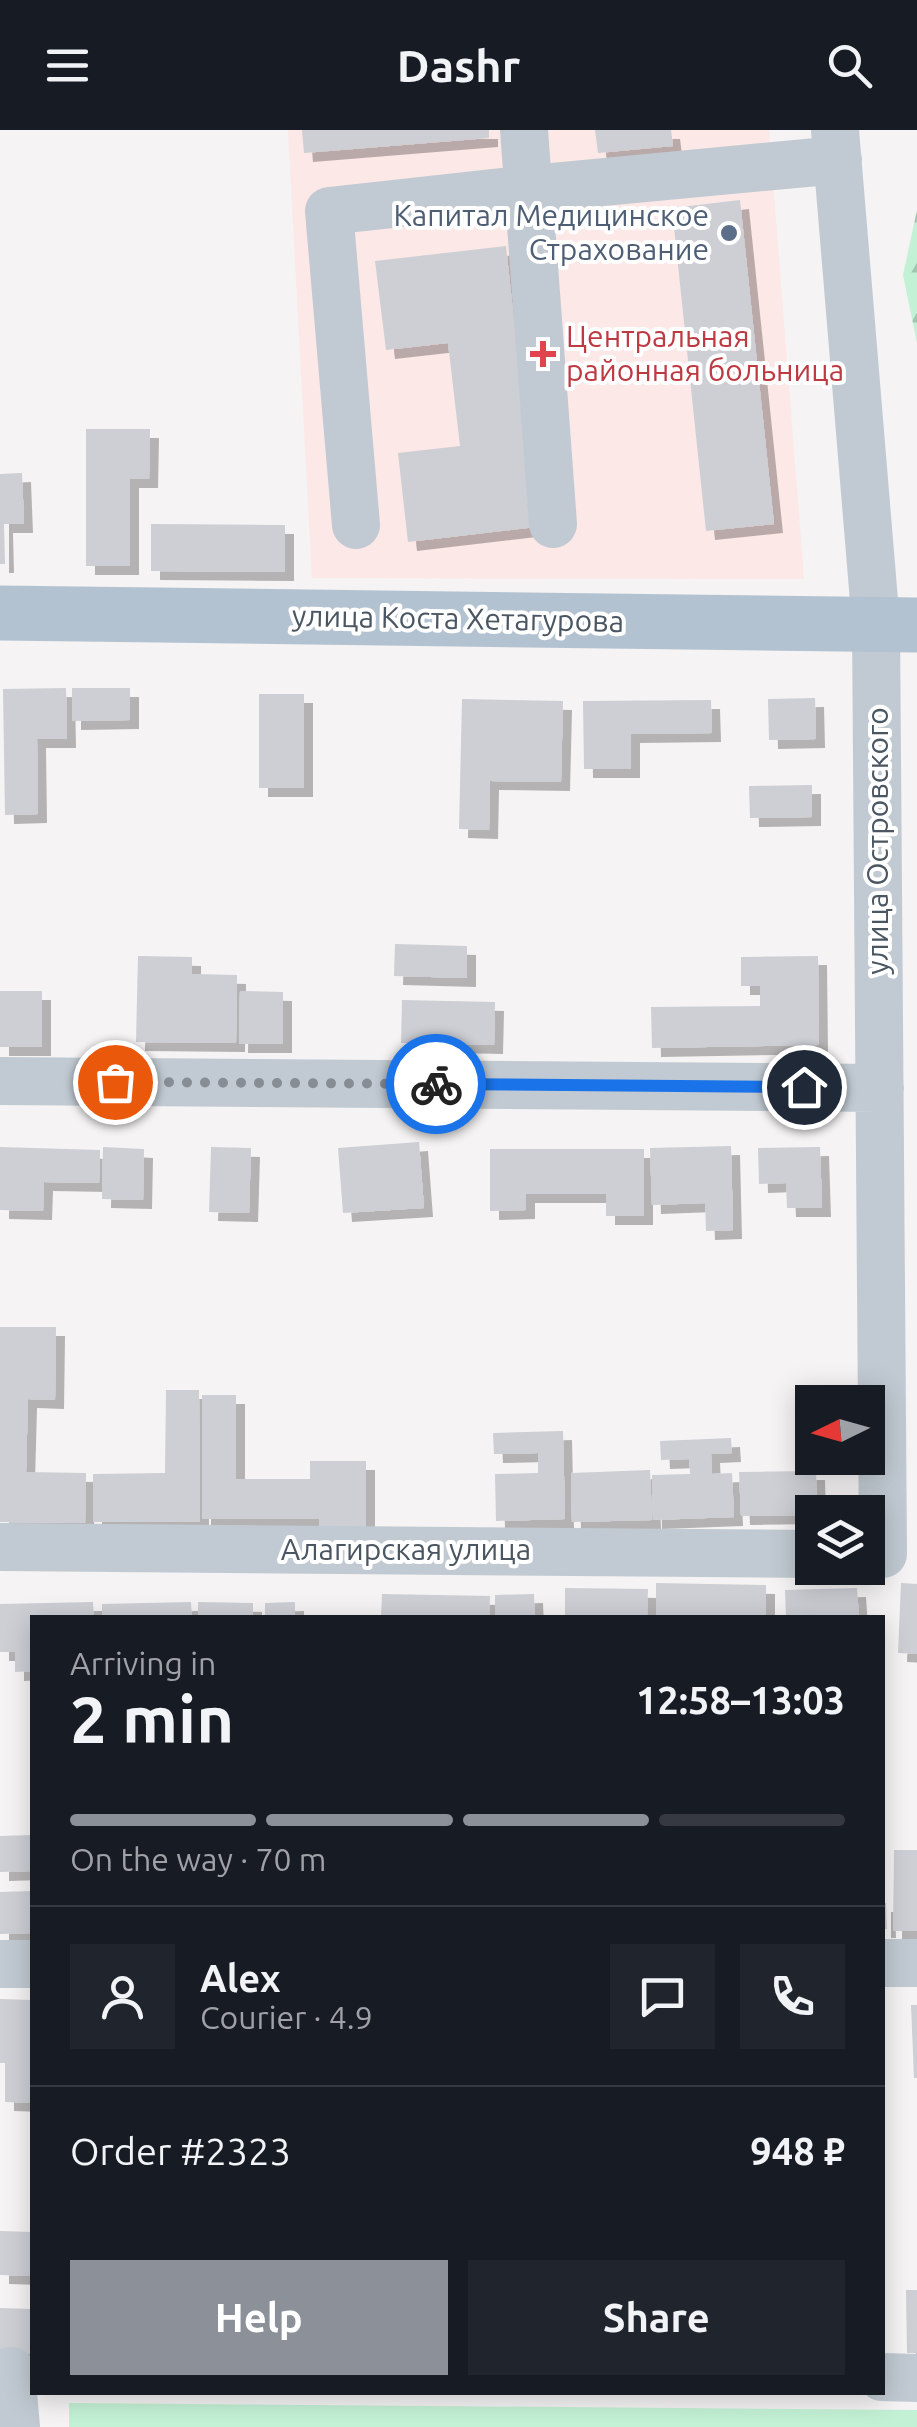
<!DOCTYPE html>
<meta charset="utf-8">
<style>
body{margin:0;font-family:Ubuntu,sans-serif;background:#20242c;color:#f1f3f6;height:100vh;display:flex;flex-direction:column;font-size:38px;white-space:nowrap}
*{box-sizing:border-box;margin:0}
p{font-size:32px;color:#9ea1a6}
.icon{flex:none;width:55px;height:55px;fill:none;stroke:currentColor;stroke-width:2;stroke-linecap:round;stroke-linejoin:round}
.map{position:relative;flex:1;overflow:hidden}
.drawer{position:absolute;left:30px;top:1485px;width:855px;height:780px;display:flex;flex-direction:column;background:#171b24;border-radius:0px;box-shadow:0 5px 25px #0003}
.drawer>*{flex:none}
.needle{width:65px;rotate:265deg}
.buttons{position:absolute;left:795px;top:1255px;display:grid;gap:20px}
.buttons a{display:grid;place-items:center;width:90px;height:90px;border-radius:0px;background:#171b24;box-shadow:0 5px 25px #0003;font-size:50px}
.pin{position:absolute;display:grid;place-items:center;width:85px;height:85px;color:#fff;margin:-42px;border:5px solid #fff;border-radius:50%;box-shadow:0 2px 10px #0007}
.courier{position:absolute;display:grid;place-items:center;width:100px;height:100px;margin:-50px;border:8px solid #1a73e8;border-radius:50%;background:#fff;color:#222;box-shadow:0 2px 12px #0007}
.overview em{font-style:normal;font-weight:700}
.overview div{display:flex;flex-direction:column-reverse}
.overview{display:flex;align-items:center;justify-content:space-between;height:170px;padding:0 40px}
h1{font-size:65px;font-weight:700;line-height:75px}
.bar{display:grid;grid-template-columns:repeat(4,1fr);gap:15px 10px;align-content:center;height:120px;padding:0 40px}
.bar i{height:12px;border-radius:8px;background:#363941}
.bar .active{background:#8c9099}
.bar p{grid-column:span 4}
.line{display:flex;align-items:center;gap:25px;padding:0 40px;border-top:2px solid #363941}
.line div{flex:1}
.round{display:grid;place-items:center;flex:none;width:105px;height:105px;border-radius:0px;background:#20242c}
.button{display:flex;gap:20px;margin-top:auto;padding:20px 40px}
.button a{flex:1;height:115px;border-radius:0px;background:#8c9099;color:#fff;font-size:40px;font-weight:700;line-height:115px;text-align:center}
.button a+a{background:#20242c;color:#f1f3f6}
header{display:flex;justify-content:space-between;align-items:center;height:130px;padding:0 40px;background:#171b24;font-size:45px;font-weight:700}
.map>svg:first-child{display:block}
.medical{fill:#fce8e6}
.forest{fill:url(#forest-firs)}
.green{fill:#c3f1d5}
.building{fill:#cdcfd5;filter:url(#shadow)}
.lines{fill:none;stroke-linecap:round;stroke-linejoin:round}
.minor{stroke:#c1cad2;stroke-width:48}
.major{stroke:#b3c2d1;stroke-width:55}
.done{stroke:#868d94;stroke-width:10;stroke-dasharray:0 18}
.route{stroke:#1a73e8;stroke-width:12}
.service-dot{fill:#5c6f8a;stroke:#fff;stroke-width:4}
.health-dot{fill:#e0444e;stroke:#fff;stroke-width:4}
.labels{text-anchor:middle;stroke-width:8;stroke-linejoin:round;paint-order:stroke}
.service-label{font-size:30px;fill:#4e5e75;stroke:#fff;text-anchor:end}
.health-label{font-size:30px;fill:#be3a42;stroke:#fff;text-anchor:start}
.street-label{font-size:30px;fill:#4a5661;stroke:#fff}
</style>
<header><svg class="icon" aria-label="menu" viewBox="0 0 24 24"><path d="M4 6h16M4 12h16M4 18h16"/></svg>Dashr<svg class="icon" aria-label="search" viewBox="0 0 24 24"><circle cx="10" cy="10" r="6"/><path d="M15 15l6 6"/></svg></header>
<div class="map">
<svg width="917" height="2297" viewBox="0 0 917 2297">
<defs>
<pattern id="forest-firs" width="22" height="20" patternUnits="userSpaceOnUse" patternTransform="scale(2.5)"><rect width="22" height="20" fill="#c3f1d5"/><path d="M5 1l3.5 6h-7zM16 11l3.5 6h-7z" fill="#a0c6b0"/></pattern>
<filter id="shadow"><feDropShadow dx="9" dy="9" stdDeviation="0" flood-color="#0004"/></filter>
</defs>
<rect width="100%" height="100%" fill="#f5f3f3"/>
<!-- medical -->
<path class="medical" d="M288,0H769L804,449L312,448Z"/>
<!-- forest -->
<path class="forest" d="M917,80V213L903,145Z"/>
<!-- green -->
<path class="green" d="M69,2273L917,2280V2297H69Z"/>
<!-- building -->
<path class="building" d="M302,0H489V8L304,23Z
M595,0H671L673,16L598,23Z
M740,70L774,394L706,401L672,78Z
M506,116L536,397L408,412L398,323L460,316L448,213L386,220L375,131Z
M86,299H150L149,349H130V436H86Z
M22,343L24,394H4L5,434H0V344Z
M151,394L285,395V442L151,441Z
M66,558L67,609H37L38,684L5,685L3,559Z
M72,558H130V590L72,591Z
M259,564H304V658H259Z
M815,568L816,609L769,610L768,569Z
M462,569L563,571L561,652L490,651L489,700L459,699Z
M711,570L712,603L631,604V639H584L583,571Z
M812,655V687L750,688L749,656Z
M395,814L467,816V848L394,846Z
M138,826L192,827V844L237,845L236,913L136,912Z
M818,826L819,915L652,918L651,877L760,876V856H741V827Z
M0,861H42V917H0Z
M240,861L283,862V914H239Z
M402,870L495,872L494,915L401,913Z
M419,1012L424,1078L343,1083L338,1018Z
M731,1016L733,1100L706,1101L705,1073L652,1075L650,1018Z
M0,1017L100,1020L99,1053L44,1052L43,1081L0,1080Z
M103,1017L144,1019L143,1070L102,1069Z
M211,1017L251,1018L249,1083L209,1082Z
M820,1017L822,1078H787L786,1053L759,1054L758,1018Z
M490,1019H644V1086H606V1064H526V1080L490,1081Z
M0,1197H56L55,1270L28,1269L26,1342L86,1343L85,1393L0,1392Z
M166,1260H199L200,1392H93V1344L165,1343Z
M202,1265H236V1349H310V1331H366V1397H319V1389H202Z
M563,1301L565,1389L496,1391L495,1344L538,1343V1323L494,1324L493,1303Z
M731,1308L732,1323L711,1324L712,1344L732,1343L734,1387L653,1390L652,1345L690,1344L689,1329L661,1330L660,1311Z
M650,1340L652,1390L572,1392L571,1343Z
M816,1341L817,1382H812V1385L741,1386L739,1342Z
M656,1453L766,1455V1488H656Z
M901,1453L917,1454V1524L898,1523Z
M565,1458L648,1459L647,1488H565Z
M857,1458L859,1488H786L785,1460Z
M382,1464L490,1466L489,1488H381Z
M534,1464L535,1488H495V1465Z
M93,1472L94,1488H32V1541L15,1542V1522H0V1474Z
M191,1472L192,1488H102V1474Z
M198,1472L253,1473V1488H198Z
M295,1472V1488H265V1473Z
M32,1705V1741L0,1742V1706Z
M894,1720H917V1801H893Z
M32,1761V1803L0,1804V1762Z
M882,1773H886L887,1799H882Z
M0,1869L32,1870V1973L5,1972V1933H0Z
M911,1875H917V1948H914Z
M0,2101L32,2102L31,2146L0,2145Z
M906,2160H917V2223H907Z
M0,2178L32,2179V2224L0,2223Z"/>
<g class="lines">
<!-- minor -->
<path class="minor" d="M524,0L553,394
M835,0L876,495L883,1424
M356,395L329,81L530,59L838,30
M0,951L880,958
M0,1417L812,1424
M882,1833H917
M0,1834H32
M11,2241L16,2297
M882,2247L917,2248"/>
<!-- major -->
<path class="major" d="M0,483L917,495"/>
</g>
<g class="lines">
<!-- done -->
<path class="done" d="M115,952L436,954"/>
<!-- route -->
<path class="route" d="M436,954L804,957"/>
</g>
<!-- markers -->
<circle class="service-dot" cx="729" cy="103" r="10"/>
<path class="health-dot" d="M538 209h10v10h10v10h-10v10h-10v-10h-10v-10h10z"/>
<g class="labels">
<!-- service labels -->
<g class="service-label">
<text x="709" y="96">Капитал Медицинское<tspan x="709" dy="34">Страхование</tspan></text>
</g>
<!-- health labels -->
<g class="health-label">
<text x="566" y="217">Центральная<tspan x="566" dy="34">районная больница</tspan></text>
</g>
<!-- street labels -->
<g class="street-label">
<text transform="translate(458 489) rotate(1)" y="10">улица Коста Хетагурова</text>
<text transform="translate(878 711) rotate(-90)" y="10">улица Островского</text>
<text x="406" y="1430">Алагирская улица</text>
</g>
</g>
</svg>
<div class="buttons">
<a><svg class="needle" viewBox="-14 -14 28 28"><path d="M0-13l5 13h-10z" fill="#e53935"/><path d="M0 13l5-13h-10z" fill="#9ea1a6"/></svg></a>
<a><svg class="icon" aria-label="layers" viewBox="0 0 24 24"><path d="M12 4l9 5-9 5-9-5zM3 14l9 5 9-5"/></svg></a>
</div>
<div class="pin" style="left:115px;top:952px;background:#ea580c"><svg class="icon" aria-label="bag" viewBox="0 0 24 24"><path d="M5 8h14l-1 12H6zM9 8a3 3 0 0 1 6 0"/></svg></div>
<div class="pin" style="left:804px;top:957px;background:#1f2937"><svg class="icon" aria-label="home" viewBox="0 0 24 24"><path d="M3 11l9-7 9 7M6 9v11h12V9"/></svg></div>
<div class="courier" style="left:436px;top:954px"><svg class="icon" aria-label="bike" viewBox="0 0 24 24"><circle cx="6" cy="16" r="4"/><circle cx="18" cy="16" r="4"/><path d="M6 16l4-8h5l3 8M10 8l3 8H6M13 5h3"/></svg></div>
<section class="drawer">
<div class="overview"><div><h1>2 min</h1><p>Arriving in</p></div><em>12:58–13:03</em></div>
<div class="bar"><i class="active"></i><i class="active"></i><i class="active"></i><i></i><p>On the way · 70 m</p></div>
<div class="line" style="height:180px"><a class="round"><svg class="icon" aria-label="person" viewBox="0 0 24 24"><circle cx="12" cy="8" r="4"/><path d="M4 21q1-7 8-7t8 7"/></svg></a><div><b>Alex</b><p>Courier · 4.9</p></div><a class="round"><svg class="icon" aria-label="chat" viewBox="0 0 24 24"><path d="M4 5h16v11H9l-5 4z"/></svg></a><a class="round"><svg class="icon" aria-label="phone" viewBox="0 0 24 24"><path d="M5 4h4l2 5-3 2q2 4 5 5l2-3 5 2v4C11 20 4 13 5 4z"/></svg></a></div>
<div class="line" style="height:130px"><div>Order #2323</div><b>948 ₽</b></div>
<div class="button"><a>Help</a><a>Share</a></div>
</section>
</div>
